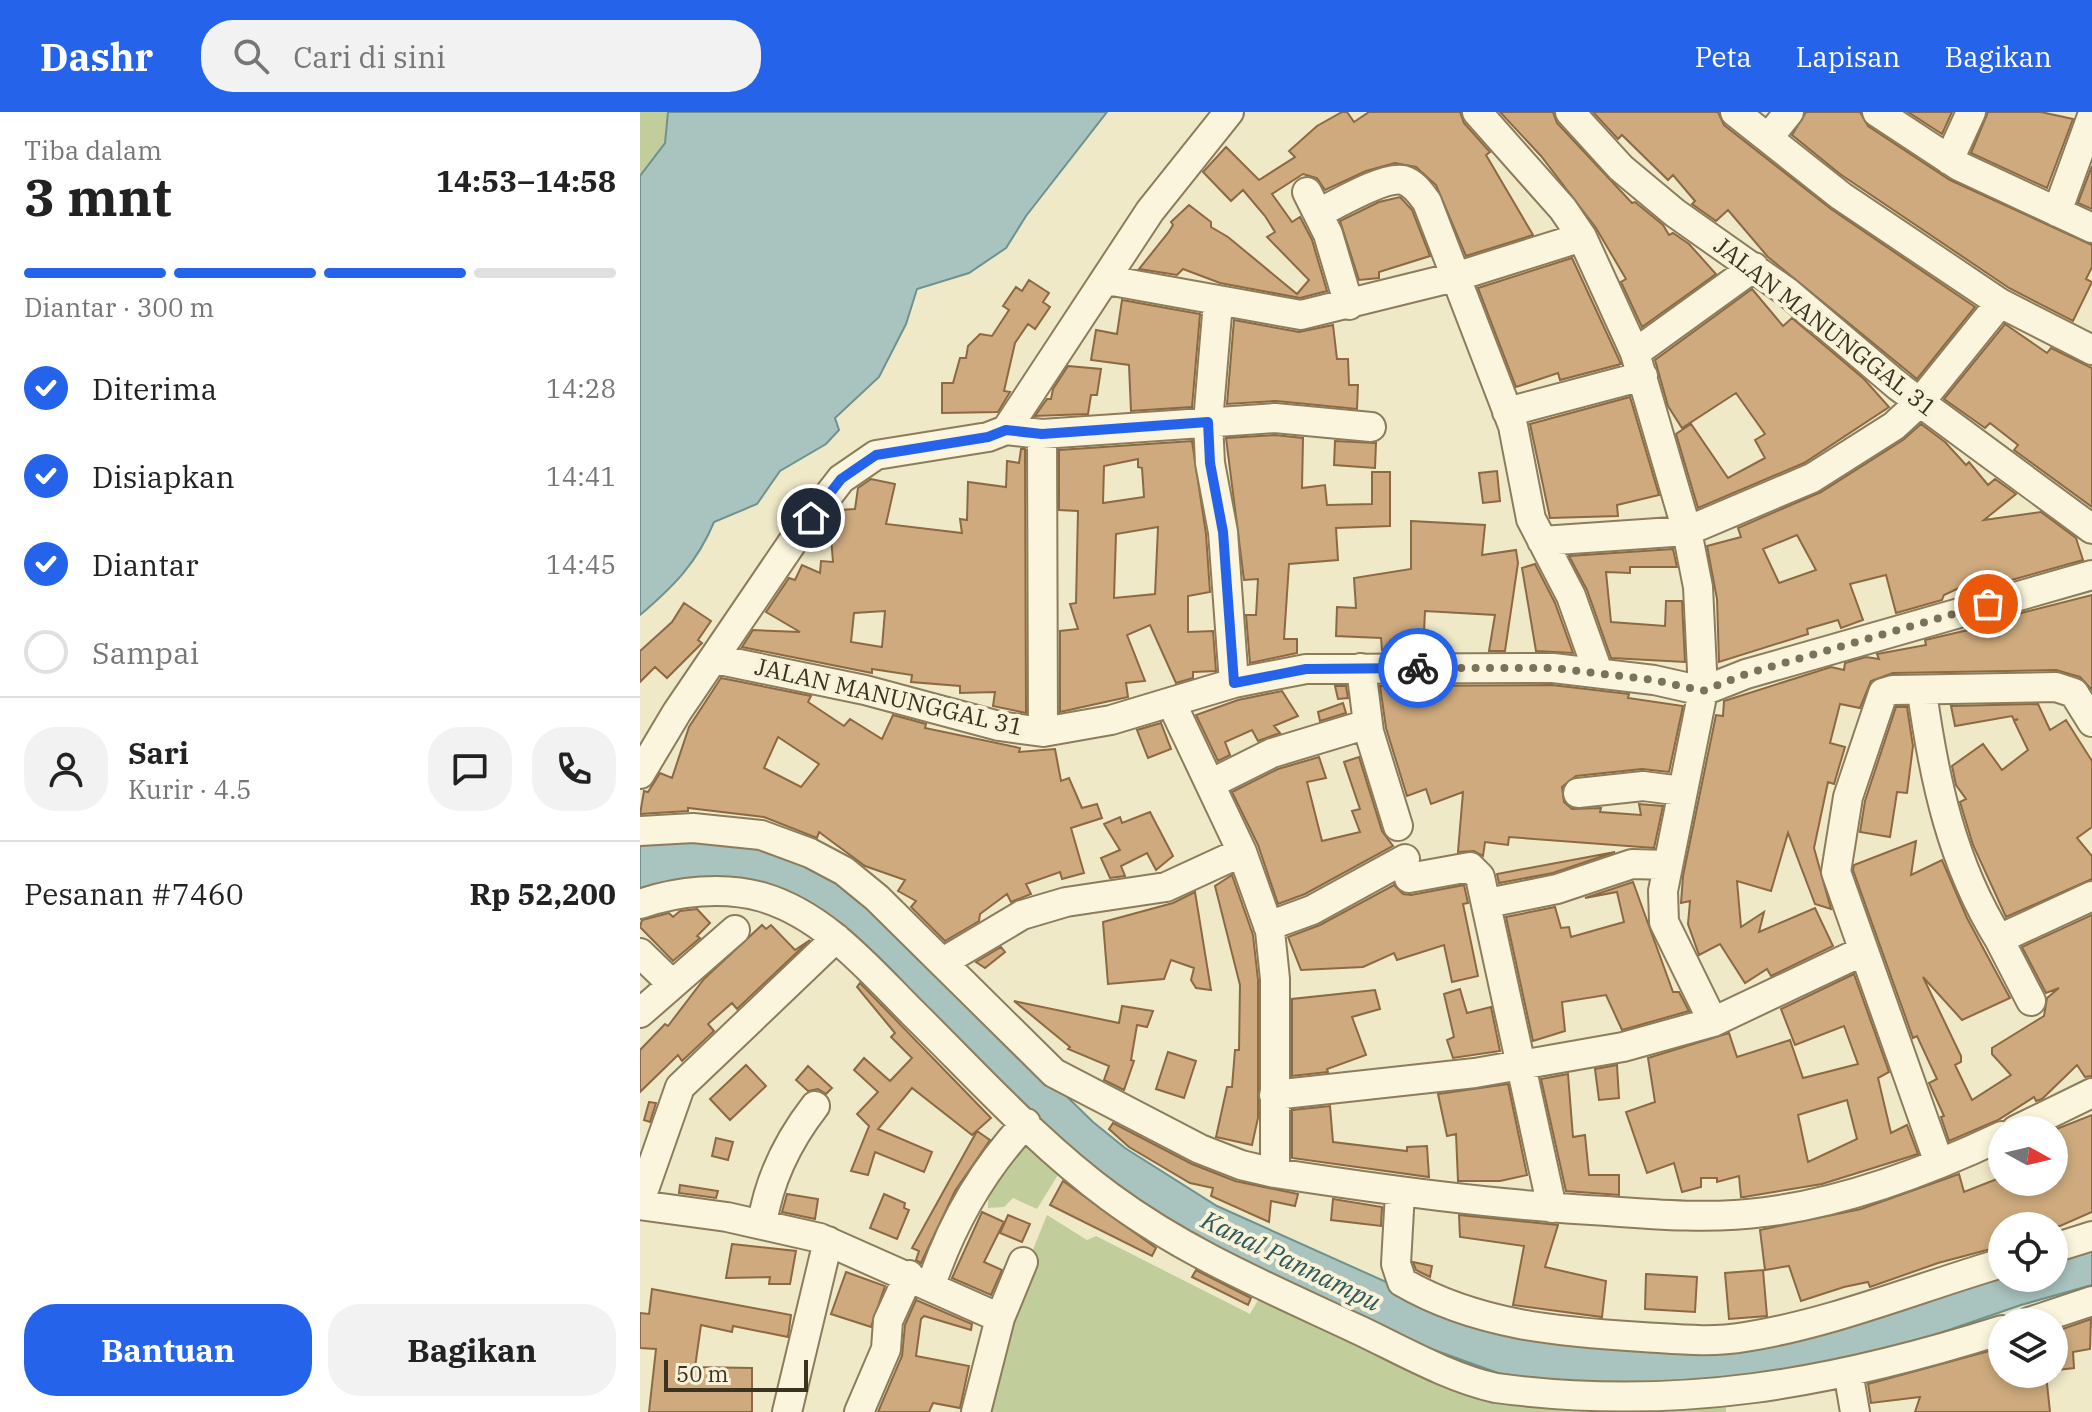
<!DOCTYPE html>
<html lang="id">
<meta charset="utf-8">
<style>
body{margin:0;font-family:"IBM Plex Serif",serif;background:#f2f2f2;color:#222;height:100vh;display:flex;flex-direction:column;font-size:30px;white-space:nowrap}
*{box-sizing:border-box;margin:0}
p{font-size:26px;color:#767676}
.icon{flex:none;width:44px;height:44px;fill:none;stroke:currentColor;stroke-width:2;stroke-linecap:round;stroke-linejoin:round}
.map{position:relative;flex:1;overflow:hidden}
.panel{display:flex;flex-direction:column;background:#fff;width:640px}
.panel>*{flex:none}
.needle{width:52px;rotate:98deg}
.tools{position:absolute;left:1348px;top:1004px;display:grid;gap:16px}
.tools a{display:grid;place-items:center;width:80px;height:80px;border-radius:50%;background:#fff;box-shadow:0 4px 12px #0003;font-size:40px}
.scale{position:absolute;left:24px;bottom:20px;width:144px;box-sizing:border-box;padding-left:8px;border:4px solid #3c3220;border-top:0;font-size:22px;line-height:28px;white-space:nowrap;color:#3c3220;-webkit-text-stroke:6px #f7f2d8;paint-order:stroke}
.pin{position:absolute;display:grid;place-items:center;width:68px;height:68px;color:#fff;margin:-34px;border:4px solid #fff;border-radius:50%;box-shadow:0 2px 8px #0007}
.courier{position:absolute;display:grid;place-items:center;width:80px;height:80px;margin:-40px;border:6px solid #2563eb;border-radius:50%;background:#fff;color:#222;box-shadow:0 2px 10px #0007}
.overview em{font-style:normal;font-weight:700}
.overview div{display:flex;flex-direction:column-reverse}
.overview{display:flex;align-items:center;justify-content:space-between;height:136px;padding:0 24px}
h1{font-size:52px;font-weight:700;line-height:60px}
.bar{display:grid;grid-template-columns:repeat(4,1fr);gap:12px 8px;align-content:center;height:96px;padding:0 24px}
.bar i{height:10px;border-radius:6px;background:#e0e0e0}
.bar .current{background:#2563eb}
.bar p{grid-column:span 4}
.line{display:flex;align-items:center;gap:20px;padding:0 24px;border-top:2px solid #e0e0e0}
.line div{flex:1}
.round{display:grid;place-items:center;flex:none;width:84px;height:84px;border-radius:32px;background:#f2f2f2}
ol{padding:0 24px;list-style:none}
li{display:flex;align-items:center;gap:24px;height:88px}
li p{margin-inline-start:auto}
li .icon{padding:8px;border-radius:50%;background:#2563eb;color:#fff;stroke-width:4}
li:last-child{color:#767676}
li i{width:44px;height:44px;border:4px solid #e0e0e0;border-radius:50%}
.primary-button{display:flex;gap:16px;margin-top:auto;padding:16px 24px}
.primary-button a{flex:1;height:92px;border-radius:32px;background:#2563eb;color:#fff;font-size:32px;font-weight:700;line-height:92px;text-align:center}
.primary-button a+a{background:#f2f2f2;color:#222}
header{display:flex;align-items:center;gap:48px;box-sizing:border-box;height:112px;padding:0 40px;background:#2563eb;color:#fff}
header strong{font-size:38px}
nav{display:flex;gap:44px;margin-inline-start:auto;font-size:28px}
.search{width:560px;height:72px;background:#f2f2f2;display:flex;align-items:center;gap:20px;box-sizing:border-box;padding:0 28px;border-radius:32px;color:#767676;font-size:30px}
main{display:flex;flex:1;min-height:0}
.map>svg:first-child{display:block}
.green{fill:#c1ce9b}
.water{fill:#a9c3bf;stroke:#6f928e;stroke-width:2}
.building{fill:#ceaa7e;stroke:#8c6942;stroke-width:2;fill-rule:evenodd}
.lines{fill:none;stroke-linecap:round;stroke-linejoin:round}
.minor-casing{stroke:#8c7c5c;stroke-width:32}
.minor{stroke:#faf5dc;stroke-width:28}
.done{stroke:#7b725b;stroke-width:8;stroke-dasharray:0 14.4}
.route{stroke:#2563eb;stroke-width:10}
.labels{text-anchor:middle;stroke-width:8;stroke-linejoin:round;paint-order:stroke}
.street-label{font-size:24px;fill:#3c3220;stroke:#f7f2d8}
.water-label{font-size:26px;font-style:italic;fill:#2f595c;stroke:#f7f2d8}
</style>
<header>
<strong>Dashr</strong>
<div class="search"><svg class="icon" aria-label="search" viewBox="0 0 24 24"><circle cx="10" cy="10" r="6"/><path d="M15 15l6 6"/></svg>Cari di sini</div>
<nav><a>Peta</a><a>Lapisan</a><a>Bagikan</a></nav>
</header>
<main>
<section class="panel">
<div class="overview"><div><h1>3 mnt</h1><p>Tiba dalam</p></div><em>14:53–14:58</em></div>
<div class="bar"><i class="current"></i><i class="current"></i><i class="current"></i><i></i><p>Diantar · 300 m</p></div>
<ol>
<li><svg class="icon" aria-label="check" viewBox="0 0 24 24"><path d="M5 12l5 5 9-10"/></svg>Diterima<p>14:28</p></li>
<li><svg class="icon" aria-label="check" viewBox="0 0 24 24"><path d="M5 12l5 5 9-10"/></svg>Disiapkan<p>14:41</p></li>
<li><svg class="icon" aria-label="check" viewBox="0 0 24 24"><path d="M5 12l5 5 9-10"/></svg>Diantar<p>14:45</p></li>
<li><i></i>Sampai</li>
</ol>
<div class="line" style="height:144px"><a class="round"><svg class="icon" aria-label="person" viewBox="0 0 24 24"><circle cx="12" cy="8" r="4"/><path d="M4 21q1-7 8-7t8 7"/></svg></a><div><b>Sari</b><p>Kurir · 4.5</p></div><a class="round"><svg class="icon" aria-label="chat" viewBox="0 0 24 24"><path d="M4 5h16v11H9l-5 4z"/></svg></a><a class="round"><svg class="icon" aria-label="phone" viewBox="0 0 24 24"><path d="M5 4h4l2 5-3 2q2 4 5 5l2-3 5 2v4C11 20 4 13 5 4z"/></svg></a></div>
<div class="line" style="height:104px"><div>Pesanan #7460</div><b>Rp 52,200</b></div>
<div class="primary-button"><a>Bantuan</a><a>Bagikan</a></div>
</section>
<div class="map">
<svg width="1452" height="1300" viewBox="0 0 1452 1300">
<rect width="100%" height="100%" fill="#efe9c8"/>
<!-- green -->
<path class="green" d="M0,0H28L25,31L0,64Z
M390,1021L424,1053L397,1097L373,1086L364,1095L348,1096V1077Z
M407,1103L447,1128L456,1124L610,1202L622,1181L793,1256L1001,1296L1086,1295V1300H350L361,1216Z"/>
<!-- water -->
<path class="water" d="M28,0H467L386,104L366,136L329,161L277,177L266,212L239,265L195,306L199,318L186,332L140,359L117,392L74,410C57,451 33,475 0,503V64L25,31Z
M17,727L105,728L205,769L453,1010L485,1036L577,1094L784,1187L1048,1233L1362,1159V1166H1414V1142L1452,1129V1173L1381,1193L1199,1256L1076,1277L910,1269L858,1261L761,1226L488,1093L175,800L0,779V733Z"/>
<!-- building -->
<path class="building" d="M702,0H707L714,10L729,0H820L824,11L850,40L846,43L893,123L826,144L796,73L776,55L755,51L726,59L685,78L677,66L663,62L632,82L652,110L660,105L672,128L687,179L660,186L580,171L543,157L537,163L499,157L528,121L533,113L531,110L549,93L571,110V115L588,125L657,182L669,168L627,125L635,120L625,104L603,78L591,89L563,60L586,35L619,68L655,45L649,39L677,14Z
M860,0H913L917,11L992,91L995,90L1023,113L1029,123L1033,121L1049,132L1076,162L1002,215L981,170L986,167L956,116L901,44Z
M953,0H1078L1084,13L1191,97L1335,195L1277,267L1128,145L1088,98L1076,109L1052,92L1055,89L1033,63L1028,68L982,23L978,27Z
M1166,0H1220L1228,14L1310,68L1452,133V155L1446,167L1452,170L1433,209L1369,176L1200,62L1152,23Z
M1268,0H1312L1302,22Z
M1348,0H1401L1433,7L1407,76L1331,41Z
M1452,54V97L1438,91Z
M760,85L772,98L790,144L739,160V166L719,168L700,109L739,90Z
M932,146L981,252L920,268L918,261L876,275L838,176Z
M389,168L409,181L403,190L410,195L395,217L388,212L375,231L364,279L370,280L358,300L302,301V271H313L320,246H326L328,234L340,222L352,224L369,198L363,194L376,175L382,179Z
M1112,177L1143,214L1152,206L1224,267L1249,295L1164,351L1058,396L1036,322L1051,312L1088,366L1125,346L1115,328L1125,322L1096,281L1042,316L1028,294L1015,248Z
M482,188L560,202L552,295L491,299L489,253L451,248L456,218L477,222Z
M594,208L659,220L693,213L697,247H708L709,273H718L717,297L636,289L587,292Z
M1365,212L1407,241L1411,236L1452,256V395L1374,338L1378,333L1350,311L1345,316L1304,287Z
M428,254L461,257L457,283H451L448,302L395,304L407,287H411L413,277Z
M990,285L1019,383L977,393L978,404L910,406L890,312Z
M1281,312L1305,330L1326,353L1329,350L1348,373L1355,367L1376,382L1344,408L1401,400L1436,426L1443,448L1357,472L1355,466L1336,473L1334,469L1304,483L1302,488L1256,501L1246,463L1210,472L1223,508L1201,516L1198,508L1167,517L1168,522L1079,550L1077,487L1067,434L1101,425L1098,416L1181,380L1263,328ZM1157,423L1176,458L1139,471L1123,437Z
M635,323L663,326L662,376L685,373L687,393L732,392V360H750V414L696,416L698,448L649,452L644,527H657V541L610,551L606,503H616L618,467L604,468L586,326Z
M552,329L566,422L570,480L548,484V520L573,519L576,559L553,560V566L536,571L510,513L487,523L505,569L486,571L488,585L420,600V519L438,517L430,492L436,491L438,399L419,398V338ZM498,347V355L502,356L504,385L463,391L464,354ZM518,415L515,482L474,486L476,422Z
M695,329L736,331L735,356L694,353Z
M381,337H385L386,601L353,594L355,580L320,581V574L271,570L272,563L232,557V561L102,535L113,518L160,520L126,500L149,466L155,468L162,453L180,461L181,449L193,450L190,414H186L199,398L215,397L218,376L231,367L255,372L246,412L322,421L320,407L327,408L328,370L366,375L367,349L379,351ZM245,499L242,535L211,530L214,501Z
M857,359L860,389L843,391L839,361Z
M771,409L845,413L842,443L876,438L878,451L865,539H849L855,503L785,499L784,520L767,519L768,536L742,538L741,526L696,524L697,495L716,496L714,466L771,457Z
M1033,437L1037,455H990V461L966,460L971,510L1025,514L1026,489H1042L1045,550L971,546L947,478L929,444Z
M895,452L915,491L933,541L896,539L882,456Z
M1452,483V578L1440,565L1416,558L1253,561L1231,569L1220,596L1200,592L1190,631L1205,635L1194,672L1188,670L1174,736L1191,797L1175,792L1148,721L1131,779L1097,769L1101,815L1124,800L1119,820L1175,796L1193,834L1131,864L1127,857L1105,871L1080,832L1059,843L1048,812L1050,789L1041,791L1043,764L1076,603L1083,604L1084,589L1191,555L1204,558L1205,551L1226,545L1239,547L1237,542L1286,533L1285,528L1371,508L1369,504Z
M44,491L71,509L58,528L62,531L27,566L15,555L0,570V539L32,510Z
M81,566L171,584L168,590L204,614L210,607L242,627L253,603L286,612L285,616L380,636L379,640L415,637L421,669L429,666L442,696L457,692L462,706L431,716L444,761L422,767L420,760L386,772L391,782L371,790L367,782L340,802L339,809L305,829L271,795L276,789L258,779L265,768L225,754L179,720L177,726L124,705L48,696V699L0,702L4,679L8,680L20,661L32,666L49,615ZM138,625L179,652L161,675L124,656Z
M912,573L989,582L988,586L1043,594L1029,660L1002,657L936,664L922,675L924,690L932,697L961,696L960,700L1001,703L999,692L1023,694L1014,736L869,725L868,733L845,730L843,744L834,739L818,740L823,680L791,692L786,677L767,684L746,616L740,574Z
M695,574H706L708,586L698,587Z
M642,579L658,604L634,614L640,621L618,629L612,618L585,630L590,643L578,649L556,603L598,588Z
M703,591L706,601L680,609L678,600Z
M1398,592L1410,618L1426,608L1452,649V715L1437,726L1452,744V767L1366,805L1333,733L1320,690L1326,687L1316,673L1312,654L1343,632L1362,658L1388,638L1374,609L1378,607L1374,608L1372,604L1315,614L1311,594Z
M1256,595H1267L1273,634L1267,681L1257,680L1250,725L1220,720L1225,689Z
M521,611L531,637L508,646L497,618Z
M679,645L686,666L667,670L682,729L720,720L712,699L720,697L704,650L719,645L742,719L753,734L665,782L638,792L618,733L592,680L638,657Z
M510,700L533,744L516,758L507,741L481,754L485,764L470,766L461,746L480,738L464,712L480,705L482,711Z
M1276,729L1271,763L1302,748L1327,806L1370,886L1322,908L1283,865L1321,944V950L1315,953L1332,988L1371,963L1352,942V936L1404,904L1407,886L1419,876L1406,881L1382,835L1452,803V964L1445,965L1437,953L1402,987L1396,989L1394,985L1358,1008L1309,1029L1301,1005L1304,1004L1289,971L1297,967L1277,924L1273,926L1213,758L1214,753Z
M975,740L913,761L859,771L857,762Z
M592,763L613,823L618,868V1006L612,1033L576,1025L587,975H592L595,938H599L600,873L575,774Z
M993,770L1033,880H1039L1049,899L982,918L966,883L922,890L925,919L893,929L866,805L915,795L921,816L929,815L931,825L984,810L977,780L945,786Z
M754,773L763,782L771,783L824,773L828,791L823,792L838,864L812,870L804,833L757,848L754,841L723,855L661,858L648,825L680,813Z
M555,780L571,878L556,876L551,868L554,856L531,848L524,867L468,872L463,810L533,791Z
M57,797L70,811L57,824L60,826L33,849L0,815L2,808L29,801L33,805L40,799Z
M122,813L126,817L131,813L155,838L170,828L97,897L92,891L68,912L74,919L42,949L38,943L0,980V938L25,912L28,914L64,867Z
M361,835L365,840L345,856L336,850Z
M1214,862L1249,960L1238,966L1251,1021L1267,1013L1278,1042L1182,1072L1104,1085H1101L1099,1064L1077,1070V1066H1061V1075L1042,1080L1034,1051L1007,1061L986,1000L1015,990L1008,946L1089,921L1097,945L1150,928L1163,966L1218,952L1204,914L1155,933L1141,897ZM1207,988L1217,1027L1168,1050L1158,1003Z
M220,871L351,1006L332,1023L272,976L238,1017L292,1040L284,1060L235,1040L228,1063L211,1059L229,1014L217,1002L238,980L214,958L224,946L250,969L272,946L251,925L255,921L217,875Z
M820,877L827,901L851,895L860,939L813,946L807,928L814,925L804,882Z
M735,878L740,897L712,905L726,943L687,957L688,960L652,964V887Z
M374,889L479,911L482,894L513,899L507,915L497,913L491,948L494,949L484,978L464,968L469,954L428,937L430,935Z
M528,940L556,949L544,986L516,977Z
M106,953L126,974L90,1008L70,987Z
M977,953L979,986L959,988L955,957Z
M168,954L192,976L186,982L178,977L168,979L156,968Z
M928,962L933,1025L945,1023L949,1063H979V1083L926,1079L901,967Z
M868,972L887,1063L860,1069H818L816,1022L807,1024L798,982Z
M9,990L16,991L10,1010L4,1008Z
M690,994L693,1030L767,1039V1035L787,1034L789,1065L652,1046V998Z
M1452,1003V1100L1420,1114H1362V1134L1298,1151L1230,1175L1228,1170L1204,1175L1161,1189L1149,1154L1125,1158L1120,1118L1221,1097L1319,1062L1324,1080L1362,1065V1070H1414V1018Z
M473,1011L552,1052L595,1069L658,1082L655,1094L631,1089L629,1110L571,1084L573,1076L550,1071L489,1035L469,1017Z
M337,1019L350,1028L315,1079L281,1151L276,1148L279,1139L272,1136Z
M76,1026L93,1030L88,1048L72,1044Z
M423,1069L516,1136L512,1144L410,1093Z
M40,1073L78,1079L76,1086L39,1081Z
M147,1082L178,1087L175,1107L142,1100Z
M244,1082L265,1091L264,1096L269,1098L257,1127L230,1116Z
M693,1087L742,1095L741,1114L691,1108Z
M342,1100L364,1110L344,1150L362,1158L351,1183L312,1166Z
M368,1103L390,1112L382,1130L360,1121Z
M819,1103L918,1113L905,1155L966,1169L962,1205L873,1193L884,1134L820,1125Z
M92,1132L156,1139L150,1172H129L130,1165L86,1166Z
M773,1150L792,1154L790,1165L776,1158Z
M556,1158L611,1186L608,1193L552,1165Z
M1123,1158L1127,1204L1089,1207L1085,1161Z
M206,1160L245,1174L231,1215L191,1202Z
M1006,1162L1057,1165L1055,1200L1005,1197Z
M12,1177L151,1203L148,1225L93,1214L92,1220L61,1213L55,1255L112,1256V1300H9L16,1237L0,1236V1201L9,1202Z
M276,1188L332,1212L331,1218L284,1204L281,1207L276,1244L329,1254L320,1296L293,1291L289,1300H238L262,1244L265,1213Z
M1451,1207L1450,1237L1433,1240L1434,1256L1418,1258L1414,1220Z
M1360,1236L1362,1262H1406L1410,1300H1275L1280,1285L1231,1291L1228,1272Z"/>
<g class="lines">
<defs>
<path id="minor" d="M837,0L923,97L942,125L995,241L1047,419L1058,475L1063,579L1023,779L1024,810L1073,910
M930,0L981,56L1035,101L1147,180L1258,274L1452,417
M1095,0L1201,84L1360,191L1452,238
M1237,0L1319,54L1452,116
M1129,25L1149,0
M1309,48L1331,0
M667,80L688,122L709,193
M1417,100L1452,4
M679,101C697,92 744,64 763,68C774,71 781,82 787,90L873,314L891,407L931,484L958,560
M467,168L661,203L815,165L942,125
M578,190L568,310L570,351L583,420L594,571
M995,241L1114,155
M867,300L1003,264
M366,318L402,322L635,306L731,315
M402,322L403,620
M902,429L1047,419L1172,366L1254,314L1280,290L1360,191
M75,547L225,578L359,614L403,620L471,608L594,571L666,557L913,556L1014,568L1063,579L1106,562L1452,463
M721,556L729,620L758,714
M1282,580C1294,667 1312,752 1359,827L1452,784
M531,590L602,740L630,819L635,867V1061
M0,662L37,600L156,425L201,367L236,343L348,325L366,318L510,99L589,0
M570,672L632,641L728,612
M938,681L1003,674L1042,679
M0,719L53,716L121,723L170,741L204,759L237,786L414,961L560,1037L601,1053L635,1061C746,1078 855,1093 967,1099C1019,1103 1074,1107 1125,1100C1207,1090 1288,1059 1362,1024
M769,766L830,755L840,765L912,1096
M848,791L917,777L992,752L1028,753
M0,792C37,779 84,774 122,785C184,803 229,857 273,901C336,963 398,1032 470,1085C547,1142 634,1178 721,1219C763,1239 810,1266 856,1276C1036,1300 1191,1272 1362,1218
M628,814L672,798L765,747
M1359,827L1391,889
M0,841L31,871
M303,850L382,803L426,790L526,775L602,740
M0,901L95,818
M634,983L835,961L983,935L1073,910L1221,840
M1376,1018L1452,981
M1299,1051L1196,760L1208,685L1243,581L1253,578L1416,575L1434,581L1452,610
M760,1080L756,1152L762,1170C836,1213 919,1220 1002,1225C1036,1227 1071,1231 1105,1225C1193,1211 1277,1176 1362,1151
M0,1089L40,975L196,826
M0,1093L87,1105L180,1126L360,1206
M122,1112C129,1067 147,1030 175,994
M1414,1136L1452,1124
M291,1173C311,1113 343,1057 386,1011
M1389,1210L1452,1189
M1209,1265L1215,1300
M147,1300L188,1129
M219,1300L246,1237L248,1209L269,1163
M336,1300L360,1206L383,1150"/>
</defs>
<!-- minor casing -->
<use href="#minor" class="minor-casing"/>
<!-- minor -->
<use href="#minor" class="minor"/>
</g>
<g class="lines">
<!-- done -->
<path class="done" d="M778,556H913L1014,568L1063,579L1106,562L1348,492"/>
<!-- route -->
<path class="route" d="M171,406L201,367L236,343L348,325L366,318L402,322L568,310L570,351L583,420L594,571L666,557L778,556"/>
</g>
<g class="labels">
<!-- street labels -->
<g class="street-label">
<text transform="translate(1185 215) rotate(38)" y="8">JALAN MANUNGGAL 31</text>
<text transform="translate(249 585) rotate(13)" y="8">JALAN MANUNGGAL 31</text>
</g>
<!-- water labels -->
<g class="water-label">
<text transform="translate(651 1149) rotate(26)" y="9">Kanal Pannampu</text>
</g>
</g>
</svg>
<div class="tools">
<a><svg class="needle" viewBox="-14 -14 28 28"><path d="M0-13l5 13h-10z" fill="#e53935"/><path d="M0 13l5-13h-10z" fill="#767676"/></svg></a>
<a><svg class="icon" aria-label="locate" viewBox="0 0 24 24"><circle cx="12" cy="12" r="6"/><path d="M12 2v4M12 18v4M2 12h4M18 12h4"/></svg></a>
<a><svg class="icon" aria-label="layers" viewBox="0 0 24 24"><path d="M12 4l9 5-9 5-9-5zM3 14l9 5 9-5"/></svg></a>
</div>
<div class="scale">50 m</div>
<div class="pin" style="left:1348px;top:492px;background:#ea580c"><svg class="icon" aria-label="bag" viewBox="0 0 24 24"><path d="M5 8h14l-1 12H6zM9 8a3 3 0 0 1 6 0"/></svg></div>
<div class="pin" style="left:171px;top:406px;background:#1f2937"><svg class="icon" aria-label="home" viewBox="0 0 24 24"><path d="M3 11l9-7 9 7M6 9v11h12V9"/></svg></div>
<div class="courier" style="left:778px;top:556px"><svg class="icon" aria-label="bike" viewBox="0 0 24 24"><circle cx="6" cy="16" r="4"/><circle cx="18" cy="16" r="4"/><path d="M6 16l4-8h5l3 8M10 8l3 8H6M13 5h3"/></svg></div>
</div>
</main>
